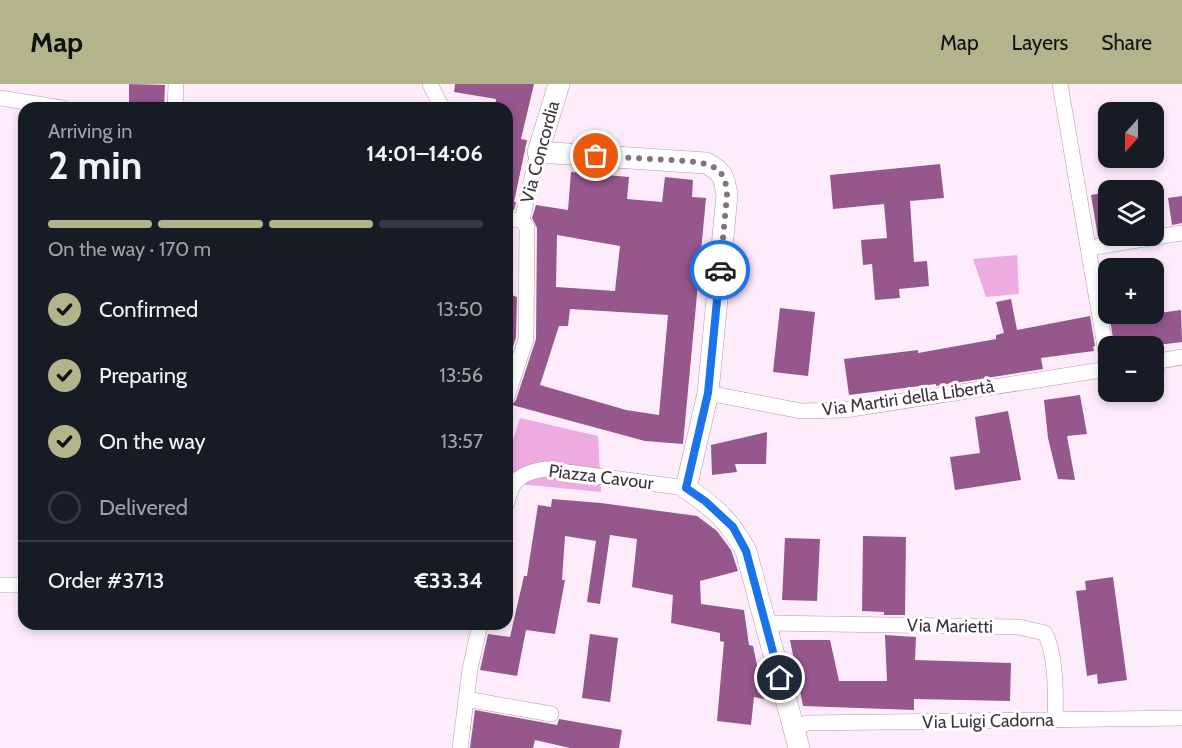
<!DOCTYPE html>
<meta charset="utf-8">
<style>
body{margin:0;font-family:Cabin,sans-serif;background:#242831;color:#f1f3f6;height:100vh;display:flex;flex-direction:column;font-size:22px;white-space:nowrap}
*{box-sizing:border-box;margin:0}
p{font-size:20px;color:#9ea1a6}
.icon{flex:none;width:33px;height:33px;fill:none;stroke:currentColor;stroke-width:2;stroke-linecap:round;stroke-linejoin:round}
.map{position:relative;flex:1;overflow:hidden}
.drawer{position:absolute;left:18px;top:18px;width:495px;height:528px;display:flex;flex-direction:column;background:#171b24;border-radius:18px;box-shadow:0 3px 9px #0003}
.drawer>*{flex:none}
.needle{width:39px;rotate:201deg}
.controls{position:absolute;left:1098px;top:18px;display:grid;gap:12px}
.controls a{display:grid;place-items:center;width:66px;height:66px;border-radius:12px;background:#171b24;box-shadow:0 3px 9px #0003;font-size:30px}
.pin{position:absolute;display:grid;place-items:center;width:51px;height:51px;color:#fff;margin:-26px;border:3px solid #fff;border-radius:50%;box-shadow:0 2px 6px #0007}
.courier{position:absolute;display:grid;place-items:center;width:60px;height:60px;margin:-30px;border:4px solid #1a73e8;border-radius:50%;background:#fff;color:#222;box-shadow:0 2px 8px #0007}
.overview em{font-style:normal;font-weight:800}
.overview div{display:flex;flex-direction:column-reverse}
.overview{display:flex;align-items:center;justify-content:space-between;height:102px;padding:0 30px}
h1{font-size:39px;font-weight:800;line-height:45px}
.bar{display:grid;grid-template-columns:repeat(4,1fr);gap:9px 6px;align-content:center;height:72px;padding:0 30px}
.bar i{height:8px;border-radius:4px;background:#363941}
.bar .on{background:#b2b58c}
.bar p{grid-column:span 4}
.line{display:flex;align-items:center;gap:15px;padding:0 30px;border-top:2px solid #363941}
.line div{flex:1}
ol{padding:0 30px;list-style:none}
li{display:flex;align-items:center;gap:18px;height:66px}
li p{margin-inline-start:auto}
li .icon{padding:6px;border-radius:50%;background:#b2b58c;color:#111;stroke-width:4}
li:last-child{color:#9ea1a6}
li i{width:33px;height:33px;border:3px solid #363941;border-radius:50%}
header{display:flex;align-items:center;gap:36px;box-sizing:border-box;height:84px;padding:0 30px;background:#b2b58c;color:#111}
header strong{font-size:28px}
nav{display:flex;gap:33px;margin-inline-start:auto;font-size:21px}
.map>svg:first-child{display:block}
.green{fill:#eeabe2}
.building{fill:#96578c;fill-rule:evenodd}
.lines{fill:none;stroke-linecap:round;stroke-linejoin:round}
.street-casing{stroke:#b397ae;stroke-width:16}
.secondary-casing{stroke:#b397ae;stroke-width:22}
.street{stroke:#fff;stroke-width:15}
.secondary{stroke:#fff;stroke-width:21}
.done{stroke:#82747f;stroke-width:6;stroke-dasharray:0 10.8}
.route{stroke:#1a73e8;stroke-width:8}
.labels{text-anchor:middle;stroke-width:6;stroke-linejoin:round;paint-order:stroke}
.street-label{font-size:18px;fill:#3f333c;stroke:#fff}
</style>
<header>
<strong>Map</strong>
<nav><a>Map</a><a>Layers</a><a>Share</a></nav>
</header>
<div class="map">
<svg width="1182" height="664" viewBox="0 0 1182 664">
<rect width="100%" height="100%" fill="#feecfb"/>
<!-- green -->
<path class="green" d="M1017,171L1019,210L986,213L973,175Z
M520,334L598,352L601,408L507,399V375Z"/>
<!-- building -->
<path class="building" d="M129,0L165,1L164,24H129Z
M455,0H534L521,55L527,56L514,118H516L514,126H507V24H495L496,15L454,8Z
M940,80L944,114L910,117L914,178L927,177L929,202L899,205L900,214L875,216L872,180L863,181L861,156L887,154L884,120L833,125L830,91Z
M571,88L629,93L627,115L662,118L665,93L693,96L692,113L706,114L683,360L645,357L512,321L516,316L536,255L537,144L532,134L536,121L568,126ZM557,151L620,162L615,207L556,203ZM570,225L668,231L659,331L626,326L540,301L559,242H568Z
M1108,108V151L1098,153L1091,111Z
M1182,112V139L1172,141L1168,114Z
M507,209L517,213L516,253L507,282Z
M1011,215L1017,246L1090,232L1095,262L1093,263L1094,267L1041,274L1043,285L936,302V300L849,311L844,275L918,266V269L996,255V251L1004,249L996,218Z
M780,224L815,228L808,292L773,288Z
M1181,226L1182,258L1149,262H1139L1138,256L1114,260L1109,230H1121L1122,234Z
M1080,311L1087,350L1067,352L1075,396L1058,395L1048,354L1044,316Z
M1008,327L1021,396L955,406L950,373L980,369L975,333Z
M767,348L766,380H735L737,388L712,391L711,361Z
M552,415L601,419L697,432L717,447L731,466L738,487L700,497L701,520L744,526L749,561L753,562L764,615L754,613L751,641L717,637L724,558L720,557V549L671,539L673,511L632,503L637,455L610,451L600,520L587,518L596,457L565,452L562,496H565L555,550L526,546L517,592L480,586L488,550L510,553L524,492H527L538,421L551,423Z
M863,452L906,453L905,531H884V528L862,527Z
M785,454L820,455L817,517L782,516Z
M1113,493L1127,596L1098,600L1097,590L1087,592L1076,507L1086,506L1085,497Z
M590,550L618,554L610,618L582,614Z
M885,551L916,553L915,576L1011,579L1010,617L914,615V626L803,622L790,556H830L839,597H887Z
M475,626L557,641L559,635L622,646L619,664H570L535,656L533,664H470Z"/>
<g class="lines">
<defs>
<path id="street" d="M430,0L442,24
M1060,0L1108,280
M0,14L62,24
M175,24L176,0
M507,136H522
M522,136L538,68
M1089,164L1182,149
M1154,278L1182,273
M708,309L801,327L845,326L1108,285
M507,313L526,255L527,144L522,136
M507,419C512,395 521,389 545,385L686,404
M0,501H24
M766,539L1019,543L1045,549C1056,571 1056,611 1055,636
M466,615L551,630
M794,644L807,639L1182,634
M460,664L470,585L480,540"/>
<path id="secondary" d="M559,0L538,68L706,79C723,88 724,92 727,111L708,309L686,404C715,424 729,436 746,467L799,664"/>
</defs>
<!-- street casing -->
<use href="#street" class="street-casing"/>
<!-- secondary casing -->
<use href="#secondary" class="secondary-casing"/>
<!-- street -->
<use href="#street" class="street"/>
<!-- secondary -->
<use href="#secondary" class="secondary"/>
</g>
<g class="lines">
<!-- done -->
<path class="done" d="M596,72L688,77L706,80L718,85L725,95L727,111L720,186"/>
<!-- route -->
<path class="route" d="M720,186L708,309L686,404L705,417L733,443L746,467L780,594"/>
</g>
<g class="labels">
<!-- street labels -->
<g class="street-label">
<text transform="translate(540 68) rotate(-75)" y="6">Via Concordia</text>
<text transform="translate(908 314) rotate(-8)" y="6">Via Martiri della Libertà</text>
<text transform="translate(601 393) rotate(7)" y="6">Piazza Cavour</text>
<text transform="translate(950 542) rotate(1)" y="6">Via Marietti</text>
<text transform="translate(988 637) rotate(-1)" y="6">Via Luigi Cadorna</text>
</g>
</g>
</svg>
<div class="controls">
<a><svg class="needle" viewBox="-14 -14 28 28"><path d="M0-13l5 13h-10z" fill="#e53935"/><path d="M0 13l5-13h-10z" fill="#9ea1a6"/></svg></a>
<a><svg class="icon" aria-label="layers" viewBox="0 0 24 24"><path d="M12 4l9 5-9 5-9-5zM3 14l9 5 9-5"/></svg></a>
<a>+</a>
<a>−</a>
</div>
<div class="pin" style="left:596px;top:72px;background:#ea580c"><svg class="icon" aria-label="bag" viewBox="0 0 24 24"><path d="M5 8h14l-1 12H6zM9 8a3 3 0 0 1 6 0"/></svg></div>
<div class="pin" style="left:780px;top:594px;background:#1f2937"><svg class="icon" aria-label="home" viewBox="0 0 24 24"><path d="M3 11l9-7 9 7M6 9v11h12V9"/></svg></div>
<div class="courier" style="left:720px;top:186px"><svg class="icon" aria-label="car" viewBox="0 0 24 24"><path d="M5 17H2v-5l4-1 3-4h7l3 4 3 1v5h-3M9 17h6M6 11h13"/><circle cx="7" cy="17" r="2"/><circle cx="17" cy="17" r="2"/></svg></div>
<section class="drawer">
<div class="overview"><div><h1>2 min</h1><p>Arriving in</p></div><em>14:01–14:06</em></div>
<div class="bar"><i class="on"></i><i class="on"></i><i class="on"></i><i></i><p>On the way · 170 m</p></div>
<ol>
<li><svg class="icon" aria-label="check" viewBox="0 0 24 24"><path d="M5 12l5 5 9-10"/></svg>Confirmed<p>13:50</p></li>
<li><svg class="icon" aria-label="check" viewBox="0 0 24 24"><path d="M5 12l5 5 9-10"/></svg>Preparing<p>13:56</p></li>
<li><svg class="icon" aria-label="check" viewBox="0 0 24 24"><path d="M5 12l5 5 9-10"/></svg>On the way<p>13:57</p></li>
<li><i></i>Delivered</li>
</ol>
<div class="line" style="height:78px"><div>Order #3713</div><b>€33.34</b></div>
</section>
</div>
